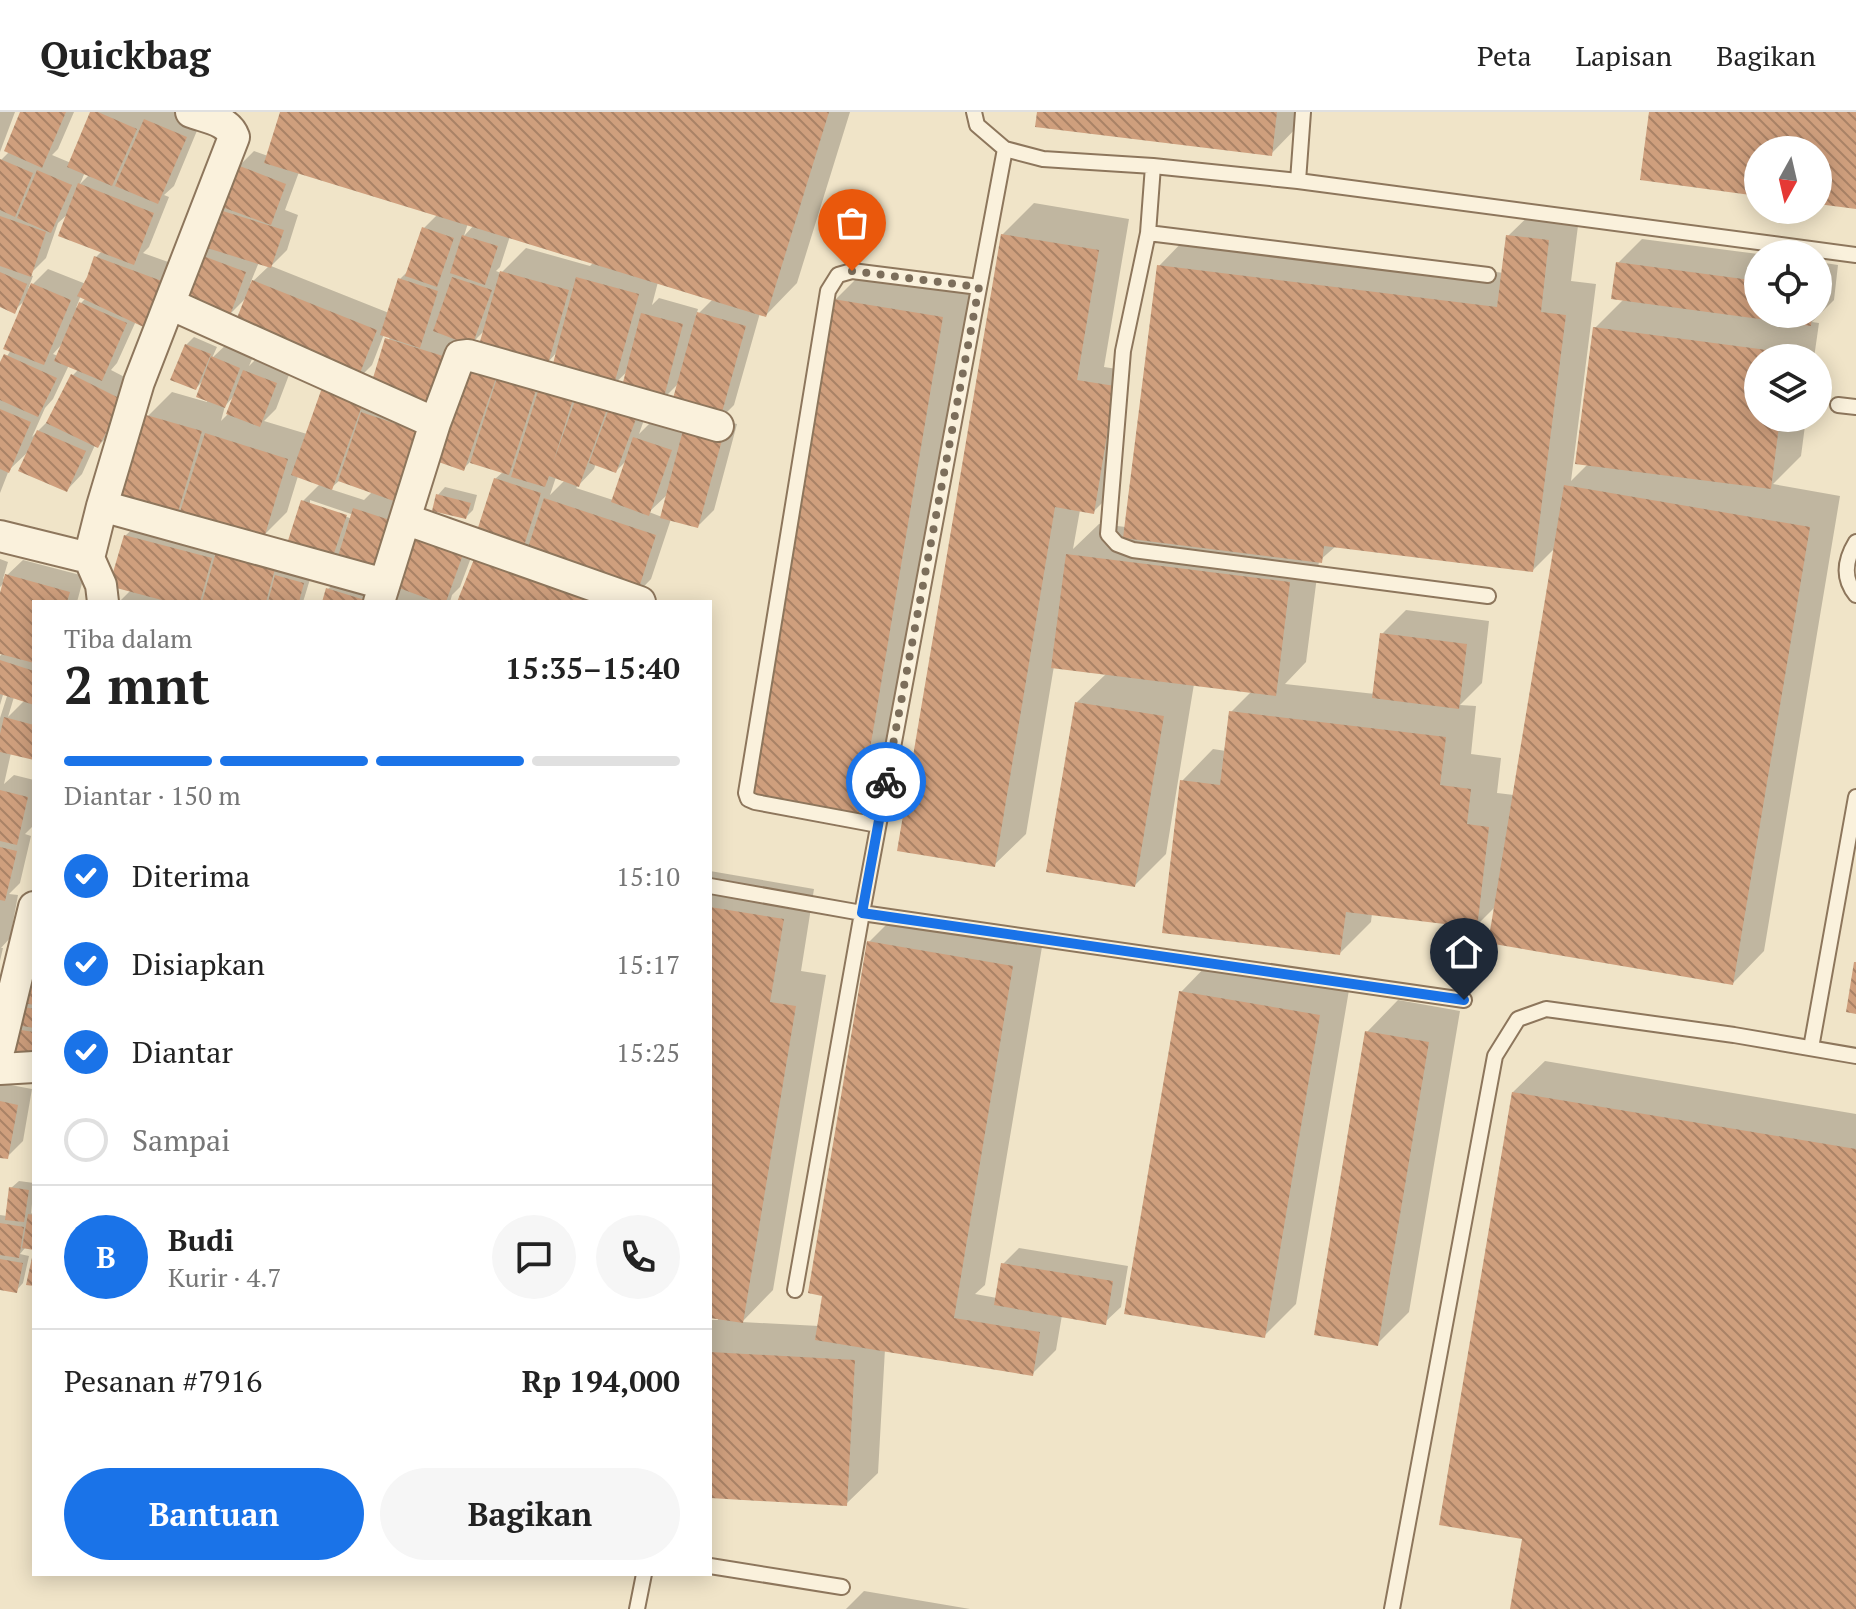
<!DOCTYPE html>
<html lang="id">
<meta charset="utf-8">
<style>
body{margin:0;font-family:"PT Serif",serif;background:#f6f6f6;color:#222;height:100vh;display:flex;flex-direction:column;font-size:30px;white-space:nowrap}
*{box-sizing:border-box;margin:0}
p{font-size:26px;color:#767676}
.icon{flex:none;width:44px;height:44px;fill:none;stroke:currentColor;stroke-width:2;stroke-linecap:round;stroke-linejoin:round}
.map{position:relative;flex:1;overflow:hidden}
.drawer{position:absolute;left:32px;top:488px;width:680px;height:976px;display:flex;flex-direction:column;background:#fff;border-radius:0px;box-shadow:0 4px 20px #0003}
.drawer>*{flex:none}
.needle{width:52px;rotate:188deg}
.fabs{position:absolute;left:1744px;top:24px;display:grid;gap:16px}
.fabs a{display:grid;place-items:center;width:88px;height:88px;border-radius:50%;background:#fff;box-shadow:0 4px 20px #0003;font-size:40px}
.pin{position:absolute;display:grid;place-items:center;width:68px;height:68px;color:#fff;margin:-82px -34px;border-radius:50% 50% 50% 0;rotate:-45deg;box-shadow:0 0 8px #0007}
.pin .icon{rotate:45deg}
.courier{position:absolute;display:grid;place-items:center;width:80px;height:80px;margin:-40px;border:6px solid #1a73e8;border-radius:50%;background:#fff;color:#222;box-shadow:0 2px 10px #0007}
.summary em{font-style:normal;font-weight:800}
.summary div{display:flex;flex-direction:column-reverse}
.summary{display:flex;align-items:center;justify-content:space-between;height:136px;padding:0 32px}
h1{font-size:52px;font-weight:800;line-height:60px}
.bar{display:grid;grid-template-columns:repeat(4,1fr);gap:12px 8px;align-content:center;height:96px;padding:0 32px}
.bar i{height:10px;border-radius:6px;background:#e0e0e0}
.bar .active{background:#1a73e8}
.bar p{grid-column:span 4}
.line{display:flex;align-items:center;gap:20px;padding:0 32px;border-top:2px solid #e0e0e0}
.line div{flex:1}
.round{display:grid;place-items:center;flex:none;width:84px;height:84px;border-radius:42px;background:#f6f6f6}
ol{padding:0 32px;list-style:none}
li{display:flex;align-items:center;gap:24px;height:88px}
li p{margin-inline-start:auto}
li .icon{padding:8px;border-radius:50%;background:#1a73e8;color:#fff;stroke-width:4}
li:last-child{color:#767676}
li i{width:44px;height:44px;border:4px solid #e0e0e0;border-radius:50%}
.button{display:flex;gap:16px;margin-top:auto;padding:16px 32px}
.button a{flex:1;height:92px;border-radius:48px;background:#1a73e8;color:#fff;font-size:32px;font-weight:800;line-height:92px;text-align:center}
.button a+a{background:#f6f6f6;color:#222}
header{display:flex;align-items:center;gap:48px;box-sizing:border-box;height:112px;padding:0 40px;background:#fff;border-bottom:2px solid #e0e0e0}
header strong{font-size:38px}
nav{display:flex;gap:44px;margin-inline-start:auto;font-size:28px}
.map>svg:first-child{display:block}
.shadow{fill:#0003;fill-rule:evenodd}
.building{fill:url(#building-back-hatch)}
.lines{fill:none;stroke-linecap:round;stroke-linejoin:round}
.service-casing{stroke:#8d765c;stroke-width:18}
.minor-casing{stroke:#8d765c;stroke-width:34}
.service{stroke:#faf1dc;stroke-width:14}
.minor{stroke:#faf1dc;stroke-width:30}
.done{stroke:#7c6e5b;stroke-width:8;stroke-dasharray:0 14.4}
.route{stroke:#1a73e8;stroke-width:10}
</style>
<header>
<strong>Quickbag</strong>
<nav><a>Peta</a><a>Lapisan</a><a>Bagikan</a></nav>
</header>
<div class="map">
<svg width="1856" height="1497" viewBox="0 0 1856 1497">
<defs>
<pattern id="building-back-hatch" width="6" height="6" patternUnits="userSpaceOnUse" patternTransform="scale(2)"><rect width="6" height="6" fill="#cf9f7d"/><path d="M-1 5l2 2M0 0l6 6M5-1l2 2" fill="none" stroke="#a98266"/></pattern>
</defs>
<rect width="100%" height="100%" fill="#f0e4c8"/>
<!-- shadow -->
<path class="shadow" d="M0,0H15L0,40Z
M23,0H74L58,37L52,43L71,51L93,0H180L201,9L174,74L164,83L169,85L149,135L143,141L185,156L136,209L117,251L111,258L138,272L114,318L98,334L95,333L82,362L67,378L30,338L9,358L0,381V255L11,238L26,187L14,199L0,193V49L9,40ZM85,60L90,62L80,72ZM69,101L102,139L96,145L86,172L48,157L28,177L33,164L29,163L46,146L58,111ZM81,183L86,186L76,196ZM63,231L58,244L53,242ZM69,253L79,257L73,263L51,306L32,325L45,296L53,287Z
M282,0H850L797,171L766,203L760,201L734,293L719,308L737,312L714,398L698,414L671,407L651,467L629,490H459L478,443V427L460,475L452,483L450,490H391L401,475L411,414L427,398L479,417L495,367L503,360L471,349L463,357L430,345L389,449L329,454L311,464L303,490H119L131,478L125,424L141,409L286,441L303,389L320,372L298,364L287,400L263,424L174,407L148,304L172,280L207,290L205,267L196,276L186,233L194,225L217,235L212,246L229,230L255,240L249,254L260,243L292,255L276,297L264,309L307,322L324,274L247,185L229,203L180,185L239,54L254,39L268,44ZM299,60L438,102L424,116L409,158L400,167L389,201L271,154L287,138L298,103L285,98ZM468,111L474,113L464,124ZM510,124L594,150L590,154L526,136L501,161L496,159L500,155ZM259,150L269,154L250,172ZM658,170L713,187L696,204L698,197L659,186L652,193ZM486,217L548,250L558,239L552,260L465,253L443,276L458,226L472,231ZM384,222L390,225L374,270L360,265L372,253ZM629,258V278L612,274ZM679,271L684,322L651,310L639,322L651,288L663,287ZM235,283L229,301L221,309L225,294ZM628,347L613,388L576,376L594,357L596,351L616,359ZM556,365L565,368L550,383ZM340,368L373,379L364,388L330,377ZM668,382L662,405L649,400ZM310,388L357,404L356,408L310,393ZM532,430L528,441L522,439Z
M1039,0H1303L1302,10L1271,42Z
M1034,91L1129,107L1104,255L1130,259L1109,384L1093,400L1080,398L1073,437L1099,412L1126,415L1159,154L1190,122L1504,161L1508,124L1540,93L1580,98L1571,169L1596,172L1571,369L1589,351L1595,216L1624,187L1618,151L1642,127L1758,142V202H1818V150L1838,153L1834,188L1812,210L1819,211L1814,246H1758V306H1806L1801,344L1773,372L1840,384L1764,839L1733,871L1496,794L1476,814L1372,801L1371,810L1340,841L1182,669L1213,637L1226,639L1231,600L1252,579L1194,572L1166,742L1135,773L1077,590L1107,561L1054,554L1026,722L994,753L1002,123ZM1336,434L1533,458L1556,435L1514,683L1497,681L1501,646L1471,642L1476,594L1460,593L1482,571L1489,509L1406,498L1382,522L1375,582L1285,572L1306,550L1319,449Z
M866,157L973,175L890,669L859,700L835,188Z
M445,375L477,383L473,398L466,405L438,383Z
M0,447L8,450L3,467L23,448L84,464L77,490H34V646L11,641L4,672L14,663L34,668V708L32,715L25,722L31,724L20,771L9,782L18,783L10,826L1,836H3L0,849V606L9,578L5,576L0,593V544L3,541L0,540V489L5,470L0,475ZM14,585L25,588L8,605Z
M344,462L383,490H324L328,477Z
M710,759L814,777L801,859L826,863L773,1178L742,1210L819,1214L869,830L900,799L1044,823L985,1173L975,1182L997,1186L1003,1152L1019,1136L1128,1154L1121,1195L1105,1210L1062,1203L1056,1238L1032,1262L885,1237L878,1361L846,1392L710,1384V1208H718V1205L710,1204Z
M34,840V947L6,943Z
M1212,848L1350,872L1296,1192L1264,1224L1181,880Z
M1398,888L1460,899L1409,1200L1377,1232L1367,920Z
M1545,949L1856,1002V1497H1512L1524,1425L1513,980Z
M0,971L32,977L23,1029L7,1045L0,1044Z
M19,1069L34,1071L31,1102L34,1098V1136H25L20,1142L29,1144L23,1171L16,1179L0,1175V1103L7,1104L11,1076Z
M864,1479L970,1497H846Z"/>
<!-- building -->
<path class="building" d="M20,0H66L42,56L4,39Z
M90,0H98L137,17L112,74L67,55Z
M280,0H829L766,205L264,51Z
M1037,0H1277L1272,44L1035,15Z
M1649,0H1856V97L1818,92V38H1758V84L1640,68Z
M144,7L187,25L158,92L115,74Z
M0,47L33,61L15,105L0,98Z
M237,53L286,72L271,113L222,95Z
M37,58L72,73L51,121L17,106Z
M78,71L154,101L134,153L58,124Z
M213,96L284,118L271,156L201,134Z
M0,104L46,120L31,165L0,154Z
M422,115L454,126L437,175L405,164Z
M1001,122L1099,138L1077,268L1115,274L1094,402L1055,395L995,755L897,739Z
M462,123L498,134L485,173L450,161Z
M1506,123L1549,128L1541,200L1566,203L1533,460L1324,434L1322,451L1123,426L1157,153L1497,195Z
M195,141L246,160L229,206L177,186Z
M94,144L170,172L150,218L77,184L87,165Z
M1616,150L1758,169V202H1812L1811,214L1611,187Z
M500,159L569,178L548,252L479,233Z
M0,160L27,172L15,202L0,195Z
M452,165L492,178L472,234L433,219Z
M576,165L639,182L613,276L551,259Z
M398,166L438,179L420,236L380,223Z
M252,168L377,218L356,271L231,221Z
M31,171L71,188L44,253L3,237Z
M833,187L943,205L859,702L749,683Z
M79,190L127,211L102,269L54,249Z
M697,200L746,214L719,311L670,297Z
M641,201L683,212L663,289L621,278Z
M1593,215L1789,241L1788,246H1758V306H1780L1771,377L1575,352Z
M385,226L443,244L428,294L370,276Z
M185,232L211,242L196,278L170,268Z
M4,242L57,266L38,305L0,288V250Z
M211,244L240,256L225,296L196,285Z
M464,252L497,263L464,359L430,347Z
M243,258L277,271L260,315L226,302Z
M71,262L123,288L98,336L46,311Z
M498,263L537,275L509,363L470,351Z
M323,273L364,288L332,378L291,363Z
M540,273L574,284L553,351L576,286L607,297L579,375L549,364L545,375L511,365Z
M610,294L637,304L616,361L589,351Z
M0,297L31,310L9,361L0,357Z
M361,300L429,323L405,393L338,369Z
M146,303L202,319L175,410L119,393Z
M37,318L86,339L67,380L18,359Z
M683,318L722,328L698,416L660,406Z
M205,321L288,347L264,426L180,400Z
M633,325L672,338L649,404L611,390Z
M494,366L541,381L521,443L474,428Z
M1564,373L1810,415L1733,873L1488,831Z
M436,382L471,391L466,407L432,399Z
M544,386L656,423L636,485L524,448Z
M301,388L347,403L329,456L284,441Z
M353,396L393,409L374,467L335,454Z
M409,413L466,434L446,490H437L388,472Z
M124,423L212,446L200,490H169L109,474Z
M216,440L275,457L266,490H202Z
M476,442L594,490H457Z
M1066,442L1290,470L1276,584L1051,556Z
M5,462L70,480L67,490H34V551L0,542V481Z
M275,463L304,471L299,490H268Z
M326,476L368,489V490H322Z
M1380,521L1467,532L1459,597L1372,586Z
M0,548L34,559V593L0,582Z
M1075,590L1164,604L1135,775L1046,760Z
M1229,599L1446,625L1440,673L1471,677L1467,712L1489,715L1477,816L1346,800L1340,843L1162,821L1180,668L1220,673Z
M4,605L34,613V648L0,640V622Z
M0,678L28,685L17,733L0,729Z
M0,735L17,739L5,789L0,788Z
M710,795L784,807L770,890L796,894L743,1211L710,1206Z
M867,829L1013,854L954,1206L1040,1220L1033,1264L815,1228L822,1184L808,1181Z
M34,836V893L19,890Z
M1854,850H1856V902L1846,900Z
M1179,879L1320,903L1265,1226L1124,1202Z
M14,893L34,897V916L11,912Z
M8,916L34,920V949L4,945Z
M1365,919L1429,930L1378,1234L1314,1223Z
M1512,980L1856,1037V1497H1510L1522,1427L1439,1413Z
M0,989L18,993L8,1047L0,1046Z
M9,1075L29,1078L24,1110L5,1108Z
M28,1102L34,1103V1138L22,1136Z
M0,1111L24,1115L19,1146L0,1143Z
M33,1141H34V1174L26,1173Z
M0,1147L23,1151L17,1181L0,1178Z
M1001,1151L1113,1169L1106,1213L994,1193Z
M710,1240L855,1248L847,1394L710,1386Z"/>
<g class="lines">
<defs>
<path id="service" d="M974,0L977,13L1005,37L1043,47L1153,54L1298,69L1856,143
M1005,37L862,801L1464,888
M1153,54L1148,121L1123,239L1108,422L1117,432L1133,438L1488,484
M1298,69L1303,0
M1148,121L1488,163
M1838,293L1856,295
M1856,430C1845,448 1842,466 1856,483
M878,713L755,690L748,687L746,681L828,179L838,163L852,159L979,175
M710,774L862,801L795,1178
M1811,936L1856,685
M710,1454L842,1475
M637,1497L644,1462
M1392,1497L1495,944L1518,907L1546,897L1734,923L1856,944"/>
<path id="minor" d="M170,192L435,311
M102,394L384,472
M405,407L640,490
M0,424L89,446L101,473L103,490
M89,446L102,394L139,270L234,25C228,8 207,6 191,0
M379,490L435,311L460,244L468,243L718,314
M0,935L34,795
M0,957L34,955"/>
</defs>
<!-- service casing -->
<use href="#service" class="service-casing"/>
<!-- minor casing -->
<use href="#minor" class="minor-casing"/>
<!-- service -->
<use href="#service" class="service"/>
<!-- minor -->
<use href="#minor" class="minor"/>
</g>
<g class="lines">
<!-- done -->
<path class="done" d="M852,159L979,175L886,670"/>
<!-- route -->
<path class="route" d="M886,670L862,801L1464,888"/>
</g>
</svg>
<div class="fabs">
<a><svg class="needle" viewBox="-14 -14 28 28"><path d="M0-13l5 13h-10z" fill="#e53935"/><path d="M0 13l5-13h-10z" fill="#767676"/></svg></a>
<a><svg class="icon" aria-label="locate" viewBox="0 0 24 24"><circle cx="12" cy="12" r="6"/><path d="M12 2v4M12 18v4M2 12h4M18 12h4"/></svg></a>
<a><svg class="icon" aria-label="layers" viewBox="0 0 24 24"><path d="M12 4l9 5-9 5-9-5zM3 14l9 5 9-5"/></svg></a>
</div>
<div class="pin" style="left:852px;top:159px;background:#ea580c"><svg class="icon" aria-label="bag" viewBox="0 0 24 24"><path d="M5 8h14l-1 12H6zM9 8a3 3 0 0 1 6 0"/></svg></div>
<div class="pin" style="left:1464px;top:888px;background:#1f2937"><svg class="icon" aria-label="home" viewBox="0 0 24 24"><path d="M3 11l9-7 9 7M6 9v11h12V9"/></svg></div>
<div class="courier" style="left:886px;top:670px"><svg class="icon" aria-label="bike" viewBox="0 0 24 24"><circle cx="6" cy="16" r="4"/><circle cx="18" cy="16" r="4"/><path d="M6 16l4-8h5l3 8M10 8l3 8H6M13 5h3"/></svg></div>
<section class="drawer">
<div class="summary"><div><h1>2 mnt</h1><p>Tiba dalam</p></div><em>15:35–15:40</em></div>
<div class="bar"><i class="active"></i><i class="active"></i><i class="active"></i><i></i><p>Diantar · 150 m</p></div>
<ol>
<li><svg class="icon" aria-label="check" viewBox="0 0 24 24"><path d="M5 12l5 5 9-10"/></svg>Diterima<p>15:10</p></li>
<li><svg class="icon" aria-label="check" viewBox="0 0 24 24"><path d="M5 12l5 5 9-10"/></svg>Disiapkan<p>15:17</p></li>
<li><svg class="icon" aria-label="check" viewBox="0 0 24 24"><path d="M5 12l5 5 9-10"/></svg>Diantar<p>15:25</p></li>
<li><i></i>Sampai</li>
</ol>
<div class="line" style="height:144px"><b class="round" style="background:#1a73e8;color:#fff">B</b><div><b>Budi</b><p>Kurir · 4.7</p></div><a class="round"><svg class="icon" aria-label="chat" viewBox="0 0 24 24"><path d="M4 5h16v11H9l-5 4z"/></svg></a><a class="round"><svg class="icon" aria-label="phone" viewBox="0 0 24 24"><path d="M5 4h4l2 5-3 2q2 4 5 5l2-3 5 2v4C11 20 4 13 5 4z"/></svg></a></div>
<div class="line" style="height:104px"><div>Pesanan #7916</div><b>Rp 194,000</b></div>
<div class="button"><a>Bantuan</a><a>Bagikan</a></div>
</section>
</div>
